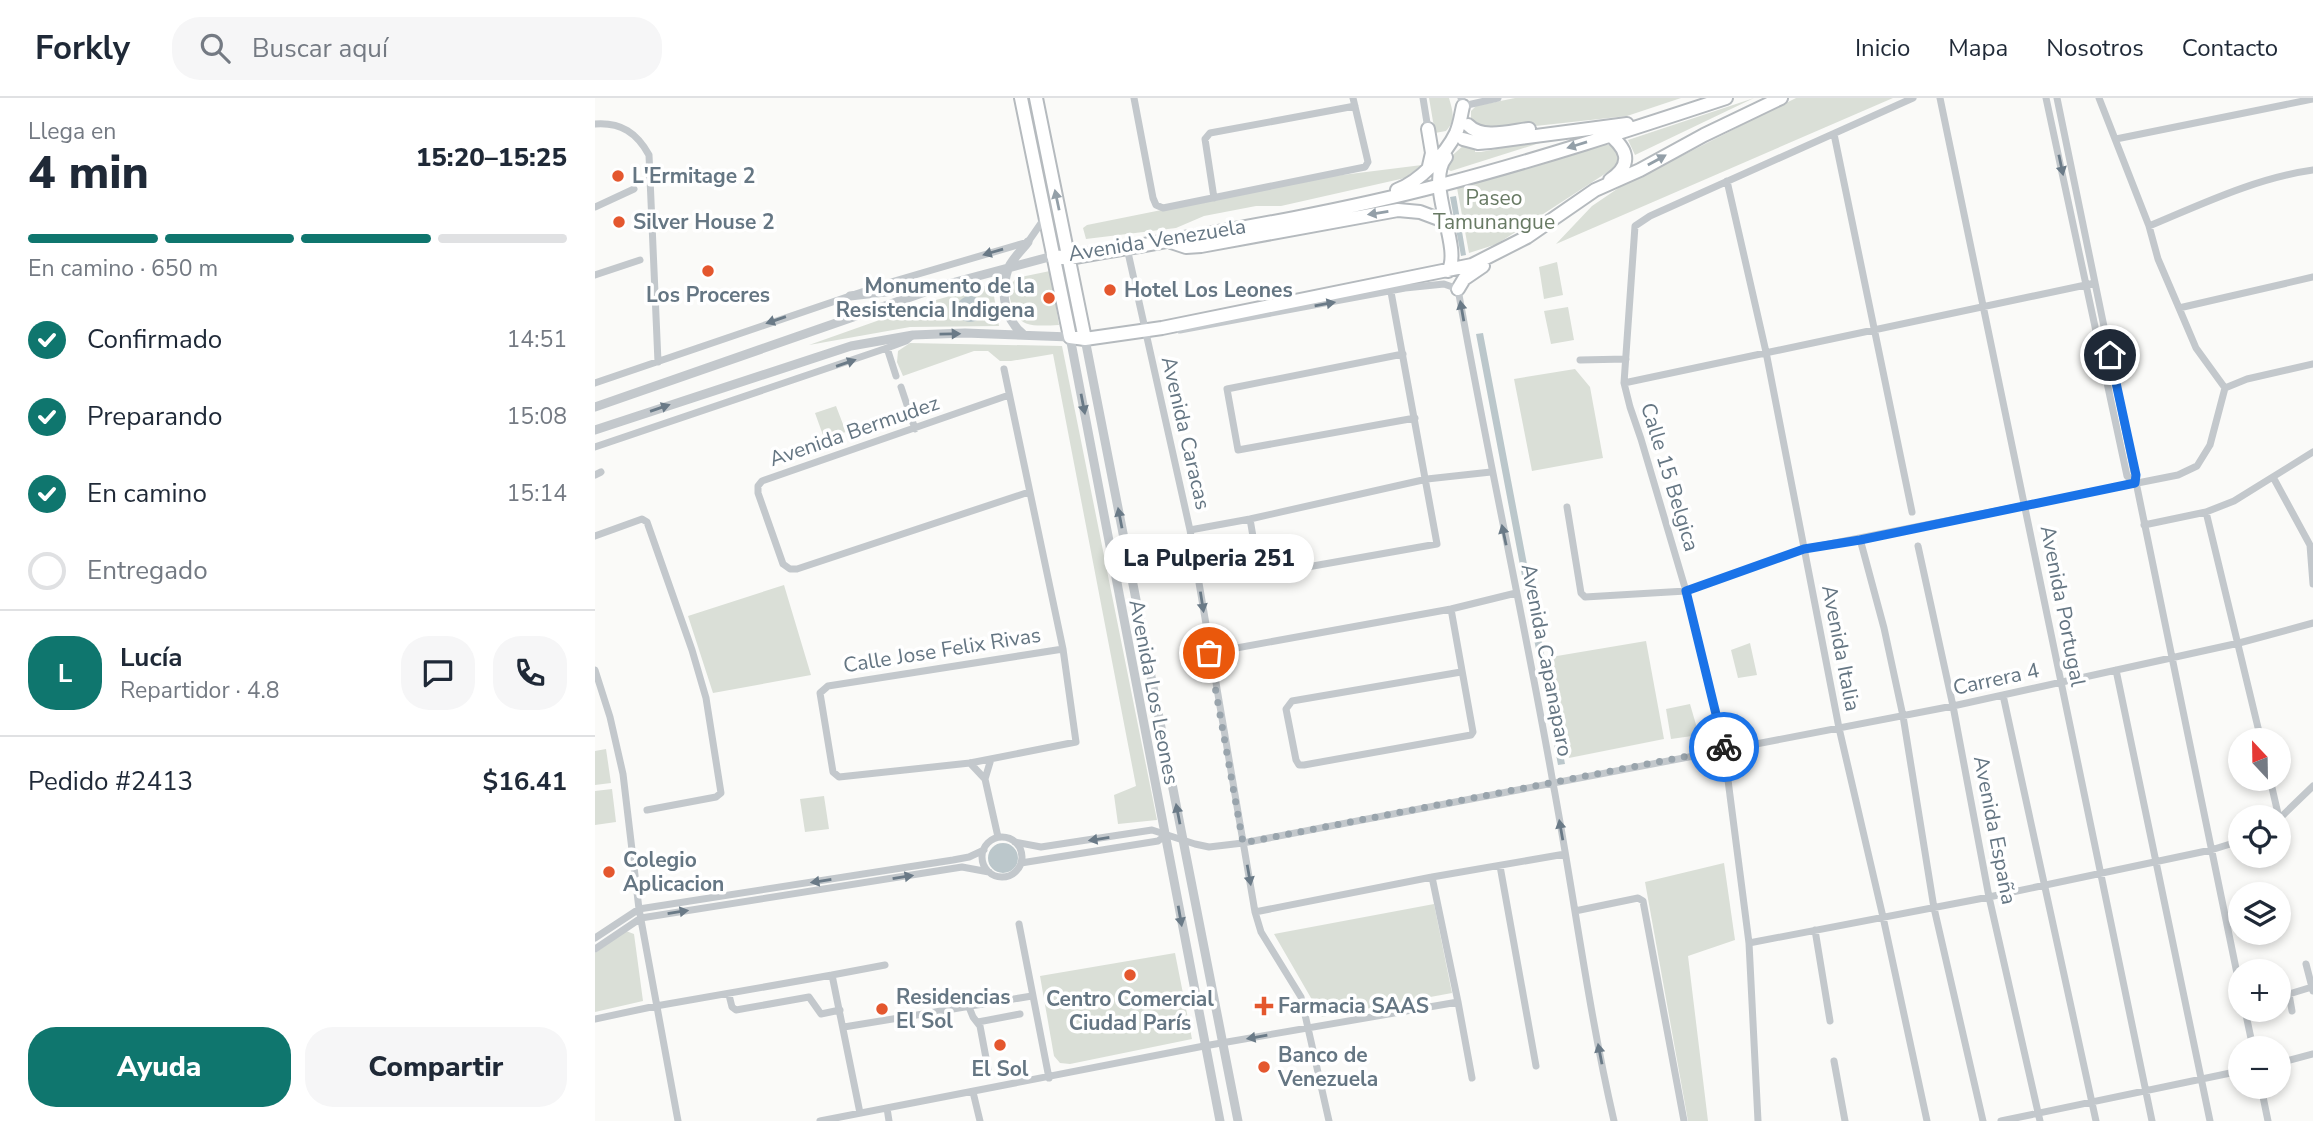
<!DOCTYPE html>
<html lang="es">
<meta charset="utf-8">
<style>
body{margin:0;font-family:"Nunito Sans",sans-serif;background:#f6f6f7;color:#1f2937;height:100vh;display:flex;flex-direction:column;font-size:26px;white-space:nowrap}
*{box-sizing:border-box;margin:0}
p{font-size:23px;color:#747a83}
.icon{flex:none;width:38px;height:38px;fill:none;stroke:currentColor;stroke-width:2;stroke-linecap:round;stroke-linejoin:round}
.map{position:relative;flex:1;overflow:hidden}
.side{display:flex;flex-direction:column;background:#fff;width:595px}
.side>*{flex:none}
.needle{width:46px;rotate:338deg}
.buttons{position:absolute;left:1633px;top:630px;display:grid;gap:14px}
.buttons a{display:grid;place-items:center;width:63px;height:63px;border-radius:50%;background:#fff;box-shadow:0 4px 10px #0003;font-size:35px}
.pin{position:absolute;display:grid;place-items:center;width:60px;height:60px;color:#fff;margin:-30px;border:4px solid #fff;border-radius:50%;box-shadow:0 2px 7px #0007}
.courier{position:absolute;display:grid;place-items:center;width:70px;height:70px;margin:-35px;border:5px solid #1a73e8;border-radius:50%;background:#fff;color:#222;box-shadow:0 2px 9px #0007}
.bubble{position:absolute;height:49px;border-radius:24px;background:#fff;box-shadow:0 4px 10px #0003;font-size:23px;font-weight:800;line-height:49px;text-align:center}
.overview em{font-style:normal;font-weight:800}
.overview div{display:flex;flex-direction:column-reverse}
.overview{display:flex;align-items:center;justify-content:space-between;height:119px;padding:0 28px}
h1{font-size:46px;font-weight:800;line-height:52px}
.bar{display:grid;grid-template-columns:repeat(4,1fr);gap:10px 7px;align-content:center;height:84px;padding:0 28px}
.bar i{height:9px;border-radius:5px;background:#e0e1e3}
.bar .current{background:#0f766e}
.bar p{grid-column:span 4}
.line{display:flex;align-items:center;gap:18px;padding:0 28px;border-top:2px solid #e0e1e3}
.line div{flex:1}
.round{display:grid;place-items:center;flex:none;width:74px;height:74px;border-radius:28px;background:#f6f6f7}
ol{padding:0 28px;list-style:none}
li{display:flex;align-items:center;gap:21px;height:77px}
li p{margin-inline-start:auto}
li .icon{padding:7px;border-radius:50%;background:#0f766e;color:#fff;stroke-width:4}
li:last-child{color:#747a83}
li i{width:38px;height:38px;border:4px solid #e0e1e3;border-radius:50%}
.action{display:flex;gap:14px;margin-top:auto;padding:14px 28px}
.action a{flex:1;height:80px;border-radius:28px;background:#0f766e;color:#fff;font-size:28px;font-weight:800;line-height:80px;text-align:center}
.action a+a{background:#f6f6f7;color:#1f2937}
header{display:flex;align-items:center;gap:42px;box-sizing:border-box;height:98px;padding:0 35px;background:#fff;border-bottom:2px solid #e0e1e3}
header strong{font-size:33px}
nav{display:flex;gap:38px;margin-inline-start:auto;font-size:24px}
.search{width:490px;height:63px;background:#f6f6f7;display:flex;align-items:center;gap:18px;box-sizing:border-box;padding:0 24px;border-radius:28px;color:#747a83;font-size:26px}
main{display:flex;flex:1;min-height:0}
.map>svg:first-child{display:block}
.green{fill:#dadfd7}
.water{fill:#bbc7cb}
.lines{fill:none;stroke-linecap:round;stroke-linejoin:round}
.primary-casing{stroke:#b5babe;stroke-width:16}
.minor{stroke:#c3c8cc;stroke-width:7}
.tertiary{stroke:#c3c8cc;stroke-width:9}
.primary{stroke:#fff;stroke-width:12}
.oneway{fill:#939fa8}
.oneway2{fill:#6a7a87}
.done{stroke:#99a4ac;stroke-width:7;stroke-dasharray:0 12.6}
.route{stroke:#1a73e8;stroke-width:9}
.poi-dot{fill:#e4572e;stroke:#fff;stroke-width:2.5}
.labels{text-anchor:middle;stroke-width:7;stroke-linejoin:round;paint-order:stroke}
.poi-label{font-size:21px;font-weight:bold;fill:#657683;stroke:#fff;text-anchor:start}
.park-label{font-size:21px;fill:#687a64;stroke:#fff}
.street-label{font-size:21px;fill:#657683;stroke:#fff}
</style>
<header>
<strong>Forkly</strong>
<div class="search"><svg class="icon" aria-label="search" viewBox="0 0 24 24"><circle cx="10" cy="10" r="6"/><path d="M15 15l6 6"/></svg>Buscar aquí</div>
<nav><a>Inicio</a><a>Mapa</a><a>Nosotros</a><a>Contacto</a></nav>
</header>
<main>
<section class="side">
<div class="overview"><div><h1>4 min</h1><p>Llega en</p></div><em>15:20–15:25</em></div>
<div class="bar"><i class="current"></i><i class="current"></i><i class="current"></i><i></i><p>En camino · 650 m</p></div>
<ol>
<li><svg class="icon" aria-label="check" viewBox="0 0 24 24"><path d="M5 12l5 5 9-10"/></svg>Confirmado<p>14:51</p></li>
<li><svg class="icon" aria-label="check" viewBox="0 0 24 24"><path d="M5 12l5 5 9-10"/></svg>Preparando<p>15:08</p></li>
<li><svg class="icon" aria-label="check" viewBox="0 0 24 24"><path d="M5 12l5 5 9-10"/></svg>En camino<p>15:14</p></li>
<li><i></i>Entregado</li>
</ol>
<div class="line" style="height:126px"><b class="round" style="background:#0f766e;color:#fff">L</b><div><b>Lucía</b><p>Repartidor · 4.8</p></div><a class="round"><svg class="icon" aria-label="chat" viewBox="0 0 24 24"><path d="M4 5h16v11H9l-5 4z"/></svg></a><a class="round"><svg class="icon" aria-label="phone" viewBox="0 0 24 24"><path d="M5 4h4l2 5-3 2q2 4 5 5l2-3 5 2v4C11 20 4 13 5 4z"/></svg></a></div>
<div class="line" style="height:91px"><div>Pedido #2413</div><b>$16.41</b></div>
<div class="action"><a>Ayuda</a><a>Compartir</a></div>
</section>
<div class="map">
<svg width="1718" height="1023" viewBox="0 0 1718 1023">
<rect width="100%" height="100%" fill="#fafaf8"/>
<!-- green -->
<path class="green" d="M834,0H854C858,14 861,22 851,33L840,35Z
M920,0H1086L1032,18L894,33L876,24V13L881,8Z
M1159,0L1040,57L1033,42Z
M1201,0H1298L961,146L997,108L1025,89Z
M970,37L856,73L849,70L851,63L870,46L880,49V54H886Z
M1009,47H1018L1027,59L1022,68L902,146L874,155L862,90Z
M827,67L810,80L686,108H661L609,118L581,130L491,141L488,130L492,127L731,79Z
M962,164L968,197L949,201L944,169Z
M455,173L464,227C428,229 420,228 413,191L421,180Z
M397,186L404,228L315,229L214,247L341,202Z
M973,209L979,242L956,246L949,213Z
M315,245L467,248L562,722L523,726L519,697L541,688L458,256L416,263H405L393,253H379L308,278L302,264L303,253Z
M980,271L995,289L1008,360L937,373L919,281Z
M241,308L251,334L229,340L220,315Z
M189,487L216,577L118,595L93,518Z
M1051,543L1069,641L974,660L956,559Z
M1155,545L1162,577L1143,580L1136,552Z
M1095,606L1104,637L1076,641L1071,611Z
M11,651L16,685L0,687V653Z
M17,691L21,724L0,727V693Z
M229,698L234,731L210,734L205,701Z
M1129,765L1140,842L1093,858L1113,1023H1093L1050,784Z
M839,806L857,895L727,919L679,836Z
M31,833L39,836L48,903L0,914V855Z
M580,855L597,941L475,966L465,965L459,958L445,878Z"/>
<!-- water -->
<path class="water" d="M861,98L871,157L866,158L855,99Z
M362 211a13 13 0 1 1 26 0a13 13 0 1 1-26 0Z
M888,235L970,666L963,667L881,236Z
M393 760a15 15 0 1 1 30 0a15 15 0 1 1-30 0Z"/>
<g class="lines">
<defs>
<path id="primary" d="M426,0L475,239L490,241L567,230L877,167L932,139L1000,92L1045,72L1109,37L1186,0
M441,0L490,241
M873,27C887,42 916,33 934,31
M833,31L837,55L834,68
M1011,34C1031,49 1040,65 1015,82
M868,41L883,45L895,44L1032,26
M851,59C829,85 868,150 853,173
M802,92C824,84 851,56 861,35C865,26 866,16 868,8
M576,144L591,149L606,148L803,112L825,114L849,123
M458,158L475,160C598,138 724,119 846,87C942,62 1037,31 1131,0
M863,191L869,181L888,168"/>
</defs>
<!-- primary casing -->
<use href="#primary" class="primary-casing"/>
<!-- minor -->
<path class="minor" d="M539,0L558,100L561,107L568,110L770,69L773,64L758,0
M828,0L833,31
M866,0L868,8L903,0
M1345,0L1557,1023
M1451,0L1532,378L1540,385
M1462,0L1645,890
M1504,0L1554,128L1563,161L1584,210L1601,250L1630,290
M0,26C26,24 42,35 54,57L63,264
M1239,36L1317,414
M1521,41L1718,1
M1132,83L1171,254L1244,630L1288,819L1332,1023
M619,100L610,41L615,35L760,8
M0,109L39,91
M1554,128C1607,106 1661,80 1718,72
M532,150L595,432L660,814L666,834L706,899L734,1023
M0,177L45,162
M1584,210L1718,179
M585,232L810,190L849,186L863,191C892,356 929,520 958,685C979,797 993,911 1019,1023
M292,250L301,278
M808,256L632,291L643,352L820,320
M985,262L1031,261
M409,271L468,551L481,644L375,665L244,679L238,674L225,595L233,588L468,551
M0,285L296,184L433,144L451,118
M1029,285L1500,185
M306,289L320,331
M414,297L167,383L163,388V395L188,466L195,471H202L434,394
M0,349L292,250L311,243L318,237
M0,377L6,374
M1678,379L1715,447L1718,486
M972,409L986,495L990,499L1091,493L1209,451L1583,377L1602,368L1615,347L1630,290L1652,281L1718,266
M1611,414L1666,642
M655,421L664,474L667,477L842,446L796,194
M1549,427L1611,414L1639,403L1718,354
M595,432L655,421L832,381L896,374
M0,438L47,421L52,424L97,552L111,600L126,695L121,699L52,712
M1265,441L1289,530L1308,618L1339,810L1388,1023
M1323,448L1358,608L1394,799L1445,1023
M856,511L878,634L876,637L709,667H704L701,662L691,611L697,603L866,574
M614,555L856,511L921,495
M0,572L15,619L28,676L44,811L83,1023
M1521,572L1615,1023
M1408,597L1501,1023
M396,661L390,681L403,739
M375,665L390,681
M1675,681L1684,720
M1684,721L1718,688
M387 759a20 20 0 1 1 40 0a20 20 0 1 1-40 0Z
M420,744L446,749L557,732L600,746L614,749L648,745L1358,608L1644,545L1718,525
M426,765L563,743L571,737
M905,768L941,968
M837,779L863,904L877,980
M980,813L1043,800L1048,803L1089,1023
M660,814L837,779L970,756
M424,826L454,980
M1220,832L1235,923
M0,840L44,811L358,762L374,759L389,752
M1154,845L1394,799L1616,752L1645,743
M0,851L46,820L367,769L394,774
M1711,866L1718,893
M237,877L290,867
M134,897L137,909L141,912L214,899L226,916L245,912
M374,909L378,919L385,928L394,976
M1650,912L1658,950
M1697,913L1694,896L1717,889
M0,921L61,908L237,877L265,1015
M383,924L425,916
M249,929L437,898
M1239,963L1250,1023
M1684,965L1718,956
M1666,989L1673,1023
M378,994L385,1023
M292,1010L294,1023
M225,1023L609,948L863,904
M1163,1023L1154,845L1129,651L1091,493L1046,341L1035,309L1029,285L1040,128L1055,118L1318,0
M1406,1023L1645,973"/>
<!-- tertiary -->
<path class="tertiary" d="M255,198L334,189
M429,237C409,221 405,195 413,171C416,162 427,152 433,144
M490,241L643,1023
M0,309L353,186L458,158
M0,332L256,248L318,237L370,235L475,239L625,1023"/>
<!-- primary -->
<use href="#primary" class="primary"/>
</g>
<!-- one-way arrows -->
<defs><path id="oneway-solid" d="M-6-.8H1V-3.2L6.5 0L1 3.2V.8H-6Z" transform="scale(1.75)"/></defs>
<g class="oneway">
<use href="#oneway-solid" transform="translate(982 47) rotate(163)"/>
<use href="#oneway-solid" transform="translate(1062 62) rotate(-29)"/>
<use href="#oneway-solid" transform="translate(462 102) rotate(-102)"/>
<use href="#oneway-solid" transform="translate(783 115) rotate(171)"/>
</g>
<g class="oneway2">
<use href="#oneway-solid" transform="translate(1466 67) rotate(78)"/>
<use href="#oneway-solid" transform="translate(398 154) rotate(164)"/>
<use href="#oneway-solid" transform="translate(730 206) rotate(-10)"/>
<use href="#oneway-solid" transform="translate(867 213) rotate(-100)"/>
<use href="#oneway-solid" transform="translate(181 222) rotate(161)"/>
<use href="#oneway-solid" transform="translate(355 236) rotate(-1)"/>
<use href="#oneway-solid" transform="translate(251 265) rotate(-19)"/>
<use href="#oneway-solid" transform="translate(488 306) rotate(79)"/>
<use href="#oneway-solid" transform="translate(65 310) rotate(-19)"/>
<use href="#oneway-solid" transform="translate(525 420) rotate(-101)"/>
<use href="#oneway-solid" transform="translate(909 437) rotate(-102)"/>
<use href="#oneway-solid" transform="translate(607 504) rotate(81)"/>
<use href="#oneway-solid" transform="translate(583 716) rotate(-101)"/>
<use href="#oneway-solid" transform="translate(966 732) rotate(-100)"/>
<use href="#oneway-solid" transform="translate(504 741) rotate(171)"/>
<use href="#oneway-solid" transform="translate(654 777) rotate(80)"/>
<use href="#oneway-solid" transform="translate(308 779) rotate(-9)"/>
<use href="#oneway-solid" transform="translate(226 783) rotate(171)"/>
<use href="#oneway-solid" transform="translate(83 814) rotate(-9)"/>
<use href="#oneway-solid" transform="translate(585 818) rotate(80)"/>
<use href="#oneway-solid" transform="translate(662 939) rotate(170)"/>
<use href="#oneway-solid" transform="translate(1005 956) rotate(-101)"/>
</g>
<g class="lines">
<!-- done -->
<path class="done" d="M614,555L648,745L1129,651V649"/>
<!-- route -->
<path class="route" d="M1129,649L1091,493L1209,451L1265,442L1540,385L1541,377L1515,257"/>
</g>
<!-- markers -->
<g class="poi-dot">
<circle cx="23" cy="78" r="7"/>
<circle cx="24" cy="124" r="7"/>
<circle cx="113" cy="173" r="7"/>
<circle cx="515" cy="192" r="7"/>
<circle cx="454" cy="200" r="7"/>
<circle cx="14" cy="774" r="7"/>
<circle cx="535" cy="877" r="7"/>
<path d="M665.5 897.5h7v7h7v7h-7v7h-7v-7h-7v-7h7z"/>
<circle cx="287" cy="911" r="7"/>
<circle cx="405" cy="947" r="7"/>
<circle cx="669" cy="969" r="7"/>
</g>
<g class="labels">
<!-- poi labels -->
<g class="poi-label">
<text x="37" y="85">L'Ermitage 2</text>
<text x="38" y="131">Silver House 2</text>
<text x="440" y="195" text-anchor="end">Monumento de la<tspan x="440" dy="24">Resistencia Indigena</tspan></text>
<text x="529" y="199">Hotel Los Leones</text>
<text x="113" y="204" text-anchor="middle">Los Proceres</text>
<text x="28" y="769">Colegio<tspan x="28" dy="24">Aplicacion</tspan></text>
<text x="301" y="906">Residencias<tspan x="301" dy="24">El Sol</tspan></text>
<text x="535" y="908" text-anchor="middle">Centro Comercial<tspan x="535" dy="24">Ciudad París</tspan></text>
<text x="683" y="915">Farmacia SAAS</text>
<text x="683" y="964">Banco de<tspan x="683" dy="24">Venezuela</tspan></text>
<text x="405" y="978" text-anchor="middle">El Sol</text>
</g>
<!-- park labels -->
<g class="park-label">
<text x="899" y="107">Paseo<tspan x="899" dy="24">Tamunangue</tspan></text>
</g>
<!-- street labels -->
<g class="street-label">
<text transform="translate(562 142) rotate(-9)" y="7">Avenida Venezuela</text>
<text transform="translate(259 333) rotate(-19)" y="7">Avenida Bermudez</text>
<text transform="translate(591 335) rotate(77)" y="7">Avenida Caracas</text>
<text transform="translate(1075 379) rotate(73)" y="7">Calle 15 Belgica</text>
<text transform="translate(1468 508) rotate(79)" y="7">Avenida Portugal</text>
<text transform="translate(1246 550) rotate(79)" y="7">Avenida Italia</text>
<text transform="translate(347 552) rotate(-9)" y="7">Calle Jose Felix Rivas</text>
<text transform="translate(952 562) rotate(79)" y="7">Avenida Capanaparo</text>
<text transform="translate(1401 581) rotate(-12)" y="7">Carrera 4</text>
<text transform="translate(559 594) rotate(79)" y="7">Avenida Los Leones</text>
<text transform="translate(1400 732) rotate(79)" y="7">Avenida España</text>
</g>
</g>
</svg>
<div class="buttons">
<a><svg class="needle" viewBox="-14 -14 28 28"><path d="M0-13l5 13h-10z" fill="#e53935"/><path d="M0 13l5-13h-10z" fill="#747a83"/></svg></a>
<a><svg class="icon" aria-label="locate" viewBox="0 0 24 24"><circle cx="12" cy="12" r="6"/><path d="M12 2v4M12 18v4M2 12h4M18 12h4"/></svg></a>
<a><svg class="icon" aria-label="layers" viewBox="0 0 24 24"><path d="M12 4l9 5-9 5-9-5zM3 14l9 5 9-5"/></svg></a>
<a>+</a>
<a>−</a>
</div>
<div class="pin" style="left:614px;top:555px;background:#ea580c"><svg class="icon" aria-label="bag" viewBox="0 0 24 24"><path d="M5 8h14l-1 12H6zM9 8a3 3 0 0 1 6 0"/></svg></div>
<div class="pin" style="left:1515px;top:257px;background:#1f2937"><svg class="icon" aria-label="home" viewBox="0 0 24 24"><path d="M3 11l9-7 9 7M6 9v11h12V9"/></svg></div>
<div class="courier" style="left:1129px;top:649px"><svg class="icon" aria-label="bike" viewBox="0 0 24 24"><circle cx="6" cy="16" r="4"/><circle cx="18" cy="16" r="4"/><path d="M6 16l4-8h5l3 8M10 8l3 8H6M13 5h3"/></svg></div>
<div class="bubble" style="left:509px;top:436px;width:210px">La Pulperia 251</div>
</div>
</main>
